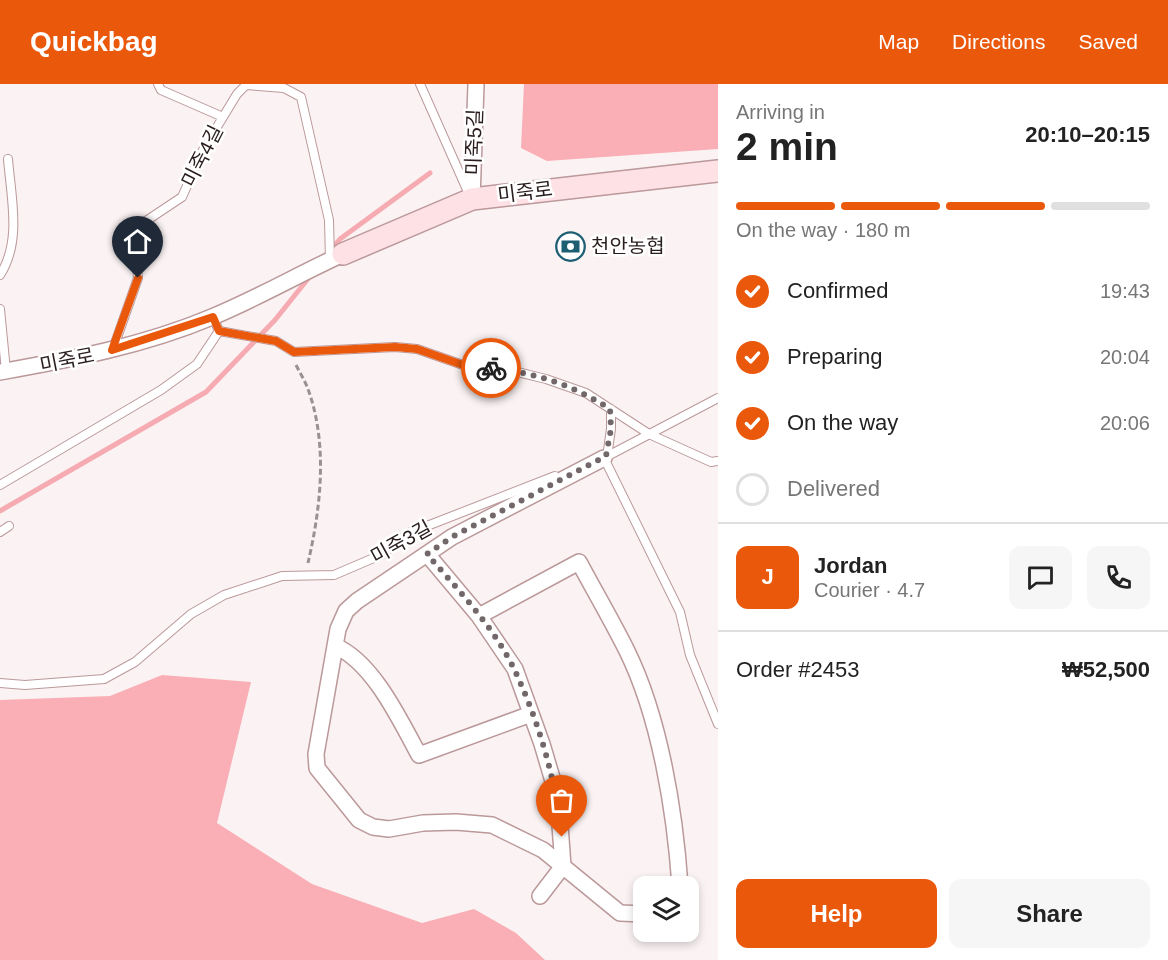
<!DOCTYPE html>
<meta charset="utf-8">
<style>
body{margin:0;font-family:Helvetica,"Noto Sans KR",sans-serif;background:#f6f6f6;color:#222;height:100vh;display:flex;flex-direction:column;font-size:22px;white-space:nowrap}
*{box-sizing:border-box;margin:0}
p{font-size:20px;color:#767676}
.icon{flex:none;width:33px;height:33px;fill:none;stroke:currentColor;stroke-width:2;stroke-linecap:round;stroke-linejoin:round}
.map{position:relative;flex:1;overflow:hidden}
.details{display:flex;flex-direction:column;background:#fff;width:450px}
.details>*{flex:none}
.buttons{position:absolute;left:633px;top:792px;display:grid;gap:12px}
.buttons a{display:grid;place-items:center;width:66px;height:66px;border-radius:12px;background:#fff;box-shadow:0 3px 9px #0003;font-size:30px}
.pin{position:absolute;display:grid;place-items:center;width:51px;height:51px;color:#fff;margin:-62px -26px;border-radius:50% 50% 50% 0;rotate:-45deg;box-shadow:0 0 6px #0007}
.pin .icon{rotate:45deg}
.courier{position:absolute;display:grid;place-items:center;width:60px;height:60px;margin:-30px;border:4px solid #ea580c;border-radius:50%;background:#fff;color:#222;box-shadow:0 2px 8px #0007}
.overview em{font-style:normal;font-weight:800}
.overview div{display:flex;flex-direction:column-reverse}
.overview{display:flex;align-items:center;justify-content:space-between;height:102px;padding:0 18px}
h1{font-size:39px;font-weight:800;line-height:45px}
.bar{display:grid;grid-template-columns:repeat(4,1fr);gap:9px 6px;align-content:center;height:72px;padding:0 18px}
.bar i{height:8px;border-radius:4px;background:#e0e0e0}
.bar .current{background:#ea580c}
.bar p{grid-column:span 4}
.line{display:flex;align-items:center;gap:15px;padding:0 18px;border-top:2px solid #e0e0e0}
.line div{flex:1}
.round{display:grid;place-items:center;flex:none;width:63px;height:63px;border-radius:12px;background:#f6f6f6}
ol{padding:0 18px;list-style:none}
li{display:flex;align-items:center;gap:18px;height:66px}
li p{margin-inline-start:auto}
li .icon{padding:6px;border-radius:50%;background:#ea580c;color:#fff;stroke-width:4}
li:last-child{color:#767676}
li i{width:33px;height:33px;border:3px solid #e0e0e0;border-radius:50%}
.button{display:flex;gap:12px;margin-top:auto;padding:12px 18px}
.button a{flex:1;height:69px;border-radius:12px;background:#ea580c;color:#fff;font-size:24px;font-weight:800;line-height:69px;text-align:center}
.button a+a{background:#f6f6f6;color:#222}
header{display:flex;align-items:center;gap:36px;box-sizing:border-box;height:84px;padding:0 30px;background:#ea580c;color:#fff}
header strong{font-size:28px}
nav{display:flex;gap:33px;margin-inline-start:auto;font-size:21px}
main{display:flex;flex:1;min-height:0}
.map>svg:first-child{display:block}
.forest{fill:#f9afb5}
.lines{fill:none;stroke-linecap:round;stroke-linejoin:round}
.stream{stroke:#f5abb1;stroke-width:5}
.lane-casing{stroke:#bb989a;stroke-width:10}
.street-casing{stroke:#bb989a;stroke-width:18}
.secondary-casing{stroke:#bb989a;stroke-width:24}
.path{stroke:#9c9192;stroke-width:3;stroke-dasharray:6 3;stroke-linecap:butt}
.lane{stroke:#fff;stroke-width:8}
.street{stroke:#fff;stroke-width:15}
.secondary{stroke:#fee1e4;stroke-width:21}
.done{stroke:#736869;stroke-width:6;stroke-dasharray:0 10.8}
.route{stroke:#ea580c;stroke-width:8}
.labels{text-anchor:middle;stroke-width:5;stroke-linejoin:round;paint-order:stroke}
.street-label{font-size:20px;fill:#2a1d1e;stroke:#fff}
.poi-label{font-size:20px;fill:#2a1d1e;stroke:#fff;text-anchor:start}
</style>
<header>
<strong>Quickbag</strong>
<nav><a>Map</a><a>Directions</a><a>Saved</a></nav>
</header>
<main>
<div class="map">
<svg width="718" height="876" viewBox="0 0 718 876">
<rect width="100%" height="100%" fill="#fbf3f3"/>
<!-- forest -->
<path class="forest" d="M524,0H718V65L547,77L521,64Z
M162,591L251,598L217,739L312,800L422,839L474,825L516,849L545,876H0V616L110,612Z"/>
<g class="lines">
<!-- stream -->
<path class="stream" d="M330,167L340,155L430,89
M0,427L206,308L275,236L311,191"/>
<defs>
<path id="lane" d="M158,0L161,6L223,33
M420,0L468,108
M246,1L284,4L301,13L329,136L330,176
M0,191C22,157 11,113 8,75
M0,225L6,287
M219,247L276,257L294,268L395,263L417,265L463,281L505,285L546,295L586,309L649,350L711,378L718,377
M113,265L138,194L134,145L182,113L203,66L237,10L247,0
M607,373L611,345V325
M602,374H604L680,528L690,571L718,640
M604,374L718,314
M0,401L161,306L197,280L219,247L213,233
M0,448L9,442
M0,599L25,601L104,595L135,578L191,530L224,511L282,492L334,491L383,470L409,449L555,392"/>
<path id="street" d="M472,115L476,0
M0,288C72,275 143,262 212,233C256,215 299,190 343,170
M604,374L452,453L357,517L346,527L338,545L316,670L317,684L359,736L373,743L389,745L423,739L456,738L492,741L543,766L620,829L644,830
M427,470L479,532L515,585L542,660L558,714L563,782L540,812
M479,532L579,478C595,508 612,537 627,567C660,634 675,728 680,802
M335,562C373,578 400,636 419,671L531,630"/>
<path id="secondary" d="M343,170L472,115L718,87"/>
</defs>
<!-- lane casing -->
<use href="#lane" class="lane-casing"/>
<!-- street casing -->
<use href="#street" class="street-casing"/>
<!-- secondary casing -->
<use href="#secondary" class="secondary-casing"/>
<!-- path -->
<path class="path" d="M296,281C300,289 305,297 308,305C328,360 321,423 308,479"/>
<!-- lane -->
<use href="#lane" class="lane"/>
<!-- street -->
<use href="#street" class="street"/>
<!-- secondary -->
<use href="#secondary" class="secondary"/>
</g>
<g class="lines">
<!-- done -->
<path class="done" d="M491,284C534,288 575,302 610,325L611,345L606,372L452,453L427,470C458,506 495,544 515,587C539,638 556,697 562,753"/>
<!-- route -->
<path class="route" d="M138,194L112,266L213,233L219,247L276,257L294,268L395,263L417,265L463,281L491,284"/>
</g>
<!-- icons -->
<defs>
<symbol id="bank-ring" viewBox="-11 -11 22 22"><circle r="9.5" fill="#fff" stroke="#1d5e73" stroke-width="1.5"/><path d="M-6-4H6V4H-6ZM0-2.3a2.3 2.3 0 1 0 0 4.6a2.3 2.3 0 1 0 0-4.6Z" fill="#1d5e73"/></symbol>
</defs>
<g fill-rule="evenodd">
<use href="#bank-ring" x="554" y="146" width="33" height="33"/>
</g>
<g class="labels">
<!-- street labels -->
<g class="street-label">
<text transform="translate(474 58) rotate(-88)" y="7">미죽5길</text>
<text transform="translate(202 72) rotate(-63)" y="7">미죽4길</text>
<text transform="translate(525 108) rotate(-7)" y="7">미죽로</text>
<text transform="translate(67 276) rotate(-11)" y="7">미죽로</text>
<text transform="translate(401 458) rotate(-29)" y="7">미죽3길</text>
</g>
<!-- poi labels -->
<g class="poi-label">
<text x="591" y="169">천안농협</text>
</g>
</g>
</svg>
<div class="buttons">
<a><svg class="icon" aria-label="layers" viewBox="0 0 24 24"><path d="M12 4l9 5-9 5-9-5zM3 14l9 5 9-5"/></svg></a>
</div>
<div class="pin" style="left:562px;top:753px;background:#ea580c"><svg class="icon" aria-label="bag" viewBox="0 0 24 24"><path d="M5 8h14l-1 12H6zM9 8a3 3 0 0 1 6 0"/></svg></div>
<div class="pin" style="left:138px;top:194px;background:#1f2937"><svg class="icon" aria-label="home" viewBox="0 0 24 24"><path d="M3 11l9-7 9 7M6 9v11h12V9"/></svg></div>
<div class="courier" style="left:491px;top:284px"><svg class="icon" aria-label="bike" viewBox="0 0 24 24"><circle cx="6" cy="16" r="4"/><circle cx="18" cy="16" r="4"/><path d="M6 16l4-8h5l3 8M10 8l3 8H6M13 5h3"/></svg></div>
</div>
<section class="details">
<div class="overview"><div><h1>2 min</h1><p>Arriving in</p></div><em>20:10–20:15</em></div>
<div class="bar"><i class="current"></i><i class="current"></i><i class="current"></i><i></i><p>On the way · 180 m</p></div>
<ol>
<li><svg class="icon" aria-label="check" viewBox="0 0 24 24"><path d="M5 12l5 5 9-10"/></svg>Confirmed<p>19:43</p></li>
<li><svg class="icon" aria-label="check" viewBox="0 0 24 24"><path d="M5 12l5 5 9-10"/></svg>Preparing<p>20:04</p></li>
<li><svg class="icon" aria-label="check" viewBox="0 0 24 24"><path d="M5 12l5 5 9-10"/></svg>On the way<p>20:06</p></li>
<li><i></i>Delivered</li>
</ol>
<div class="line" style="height:108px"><b class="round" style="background:#ea580c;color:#fff">J</b><div><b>Jordan</b><p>Courier · 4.7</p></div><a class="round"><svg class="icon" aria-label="chat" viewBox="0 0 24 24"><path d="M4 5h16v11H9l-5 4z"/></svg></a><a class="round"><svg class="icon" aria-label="phone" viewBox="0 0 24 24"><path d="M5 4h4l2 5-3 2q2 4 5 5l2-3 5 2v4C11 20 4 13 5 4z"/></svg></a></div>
<div class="line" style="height:78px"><div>Order #2453</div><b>₩52,500</b></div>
<div class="button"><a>Help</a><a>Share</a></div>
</section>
</main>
